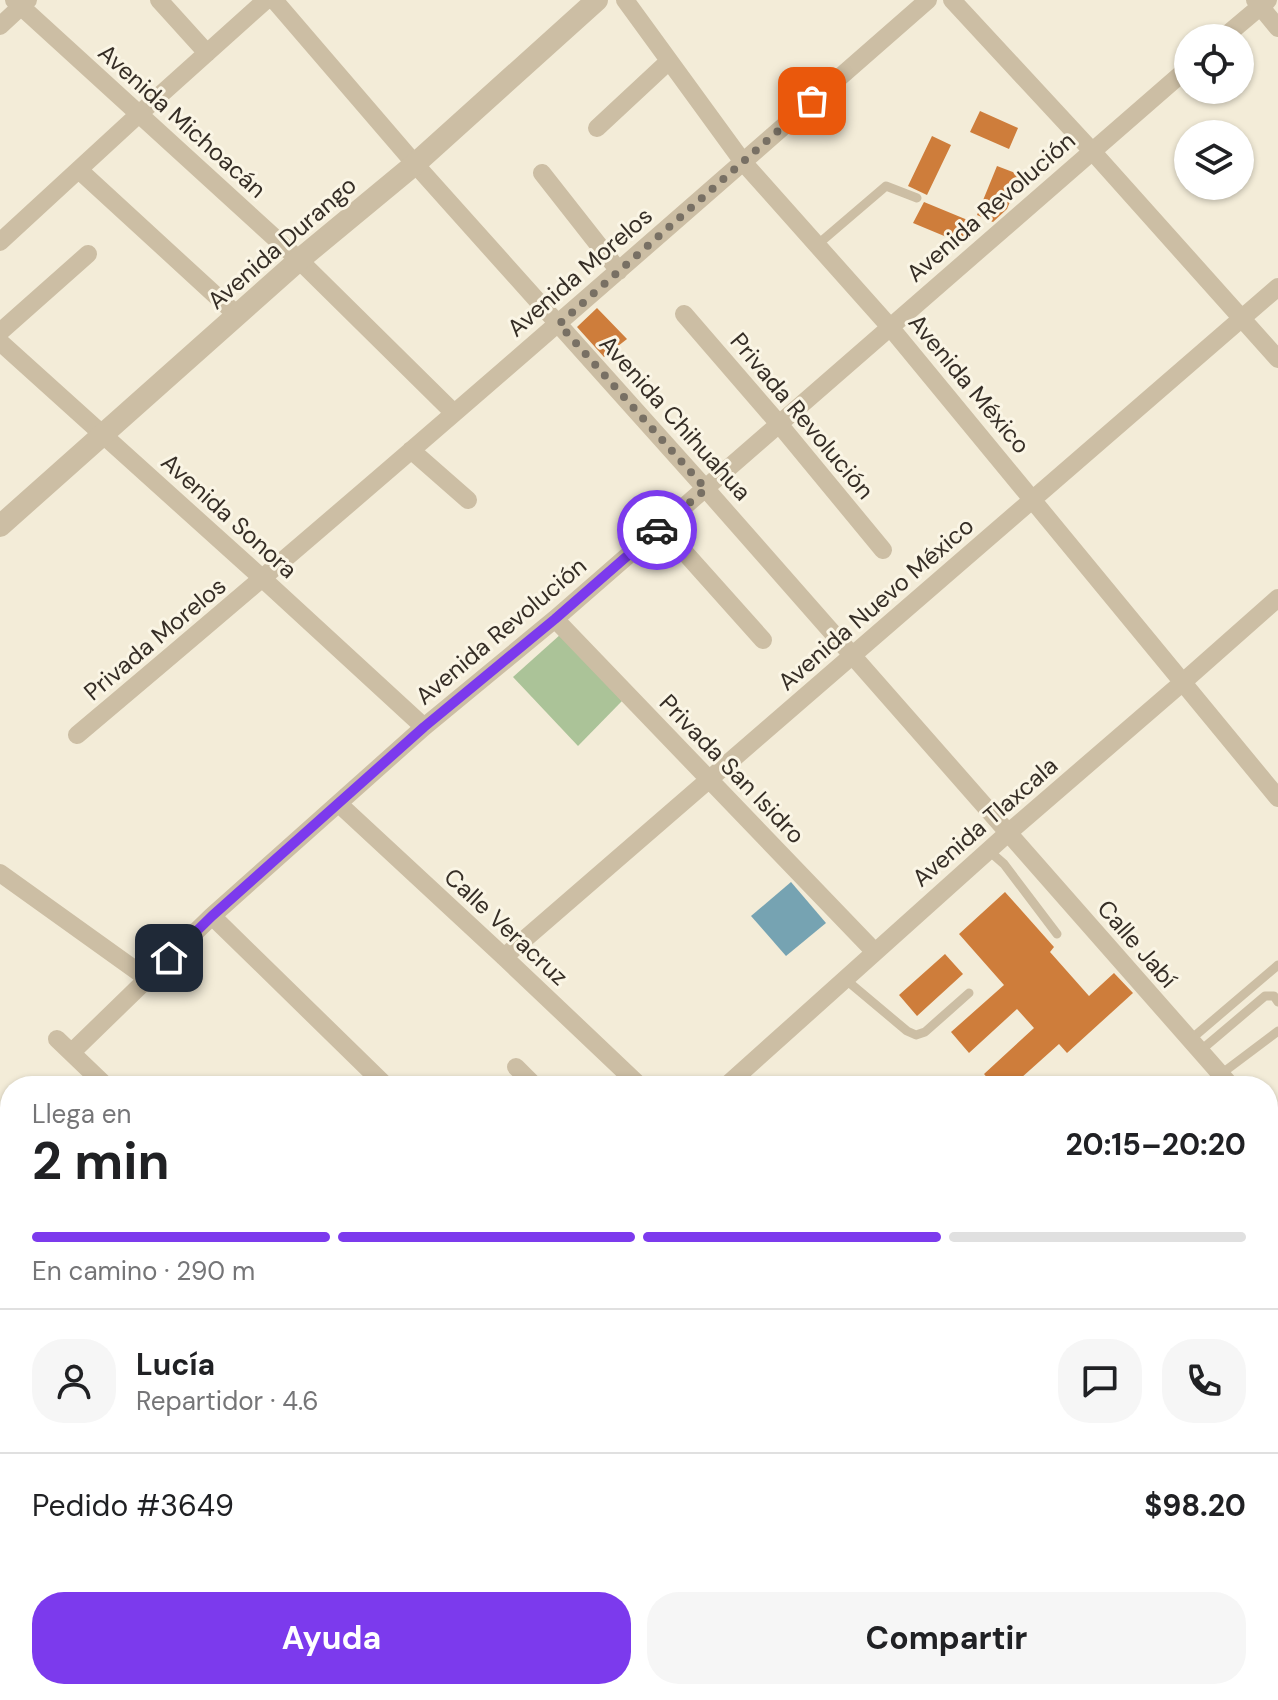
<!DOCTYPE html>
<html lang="es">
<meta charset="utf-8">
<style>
body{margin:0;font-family:"DM Sans",sans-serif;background:#f6f6f6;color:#202124;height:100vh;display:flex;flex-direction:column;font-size:30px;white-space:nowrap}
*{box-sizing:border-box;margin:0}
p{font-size:26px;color:#757577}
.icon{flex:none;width:44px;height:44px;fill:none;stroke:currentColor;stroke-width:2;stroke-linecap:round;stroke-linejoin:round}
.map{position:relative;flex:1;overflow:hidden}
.drawer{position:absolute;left:0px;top:1076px;width:1278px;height:624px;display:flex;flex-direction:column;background:#fff;border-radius:32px 32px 0 0;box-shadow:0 2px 6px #0004}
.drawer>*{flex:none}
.controls{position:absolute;left:1174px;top:24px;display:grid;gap:16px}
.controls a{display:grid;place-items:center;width:80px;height:80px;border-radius:50%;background:#fff;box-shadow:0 2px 6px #0004;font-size:40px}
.pin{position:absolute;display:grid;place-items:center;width:68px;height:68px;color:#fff;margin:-34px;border-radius:16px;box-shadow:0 4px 12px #0006}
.courier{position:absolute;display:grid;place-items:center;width:80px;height:80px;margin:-40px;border:6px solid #7c3aed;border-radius:50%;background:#fff;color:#222;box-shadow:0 2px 10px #0007}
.headline em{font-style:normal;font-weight:700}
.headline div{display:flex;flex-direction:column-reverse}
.headline{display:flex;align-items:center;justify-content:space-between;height:136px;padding:0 32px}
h1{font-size:52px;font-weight:700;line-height:60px}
.bar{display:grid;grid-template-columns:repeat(4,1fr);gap:12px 8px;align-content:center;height:96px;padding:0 32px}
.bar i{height:10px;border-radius:6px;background:#e0e0e0}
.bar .current{background:#7c3aed}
.bar p{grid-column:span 4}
.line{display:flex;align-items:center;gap:20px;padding:0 32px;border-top:2px solid #e0e0e0}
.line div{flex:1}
.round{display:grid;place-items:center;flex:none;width:84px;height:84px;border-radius:32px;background:#f6f6f6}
.action{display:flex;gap:16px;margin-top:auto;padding:16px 32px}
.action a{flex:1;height:92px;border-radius:32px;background:#7c3aed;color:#fff;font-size:32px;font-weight:700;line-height:92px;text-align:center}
.action a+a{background:#f6f6f6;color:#202124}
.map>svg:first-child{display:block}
.green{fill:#abc398}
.water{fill:#76a3b2}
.building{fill:#ce7d3b}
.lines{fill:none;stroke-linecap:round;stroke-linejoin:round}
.service{stroke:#ccbea4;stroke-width:9}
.minor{stroke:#ccbea4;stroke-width:18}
.tertiary{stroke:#ccbea4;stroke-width:22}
.done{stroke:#787064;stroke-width:8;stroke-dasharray:0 14.4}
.route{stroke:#7c3aed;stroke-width:10}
.labels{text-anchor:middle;stroke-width:6;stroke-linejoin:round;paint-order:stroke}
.street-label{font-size:24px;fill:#362e26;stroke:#faf5e5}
</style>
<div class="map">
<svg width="1278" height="1700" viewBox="0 0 1278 1700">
<rect width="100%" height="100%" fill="#f3ecd8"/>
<!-- green -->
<path class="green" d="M561,634L622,701L578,746L513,677Z"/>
<!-- water -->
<path class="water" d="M791,882L826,923L786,956L751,916Z"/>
<!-- building -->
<path class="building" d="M980,111L1018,128L1009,149L970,132Z
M932,136L951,145L927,195L908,186Z
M997,166L1021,175L1007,209L993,222L977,215Z
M924,202L970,221L961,243L913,223Z
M597,308L627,339L604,357L577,327Z
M1005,892L1054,947L1050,952L1089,996L1114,973L1133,993L1067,1053L1059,1044L1012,1086H994L984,1074L1034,1028L1017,1009L969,1053L951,1032L1004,985L959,934Z
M945,954L963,974L917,1016L899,995Z"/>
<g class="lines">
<!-- service -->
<path class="service" d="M817,245L886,186L917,198
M988,850L1004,864L1057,934
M845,979L907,1031L916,1035L925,1032L969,993
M1190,1040L1278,965
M1200,1051L1265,996H1274L1278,1002
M1221,1074L1278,1031"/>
<!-- minor -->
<path class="minor" d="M14,0L299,260L454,413
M159,0L207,53
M274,0L415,164L706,489L1231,1086
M625,0L743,162L890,327L1278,798
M952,0L1092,151L1278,359
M1255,0L1278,28
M0,26L28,0
M1223,38L1268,0
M597,128L669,61
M79,170L237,315
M542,173L619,271
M0,242L139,114L266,0
M684,314L779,424L883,550
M0,332L88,254
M0,342L263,579L424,727
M411,450L468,500
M662,527L763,640
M555,619L875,952
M77,735C364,494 646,247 928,0
M339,804L504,957L640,1086
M0,873L148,979
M212,916L386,1086
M504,957L1278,287
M57,1039L106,1086
M72,1052L212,916L424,727L555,619L1188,68
M516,1067L535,1086
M726,1086L1008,833L1183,682L1278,598
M2,1133L10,1141
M1268,1139L1278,1156
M0,1375L10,1363
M0,1413L10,1421
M0,1524L10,1511
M0,1659L10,1647
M298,1690L309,1700
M1028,1690L1034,1700
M92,1700L100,1690
M230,1700L238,1690
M384,1700L393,1690
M482,1700L493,1690
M668,1700L679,1690"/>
<!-- tertiary -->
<path class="tertiary" d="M0,526L299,260L415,164L597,0"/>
</g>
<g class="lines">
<!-- done -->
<path class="done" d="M657,530L706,489L559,324L812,101"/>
<!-- route -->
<path class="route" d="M169,958L212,916L424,727L555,619L657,530"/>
</g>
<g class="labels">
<!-- street labels -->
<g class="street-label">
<text transform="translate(182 121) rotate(42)" y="8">Avenida Michoacán</text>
<text transform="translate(991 207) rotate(-41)" y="8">Avenida Revolución</text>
<text transform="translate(282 243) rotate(-41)" y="8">Avenida Durango</text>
<text transform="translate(580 272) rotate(-41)" y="8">Avenida Morelos</text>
<text transform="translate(969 384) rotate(50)" y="8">Avenida México</text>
<text transform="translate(802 416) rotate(50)" y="8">Privada Revolución</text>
<text transform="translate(675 418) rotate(48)" y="8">Avenida Chihuahua</text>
<text transform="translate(229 516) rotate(42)" y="8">Avenida Sonora</text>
<text transform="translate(876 604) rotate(-41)" y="8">Avenida Nuevo México</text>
<text transform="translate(501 631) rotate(-40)" y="8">Avenida Revolución</text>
<text transform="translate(155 639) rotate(-40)" y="8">Privada Morelos</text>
<text transform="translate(732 769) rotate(46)" y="8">Privada San Isidro</text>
<text transform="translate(985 822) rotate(-41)" y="8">Avenida Tlaxcala</text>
<text transform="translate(506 927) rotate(43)" y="8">Calle Veracruz</text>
<text transform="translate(1137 944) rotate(49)" y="8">Calle Jabí</text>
</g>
</g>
</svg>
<div class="controls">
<a><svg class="icon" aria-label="locate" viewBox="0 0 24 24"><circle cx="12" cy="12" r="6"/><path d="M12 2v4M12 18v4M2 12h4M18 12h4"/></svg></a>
<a><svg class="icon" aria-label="layers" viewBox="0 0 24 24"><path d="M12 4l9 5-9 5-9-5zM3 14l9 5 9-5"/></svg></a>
</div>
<div class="pin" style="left:812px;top:101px;background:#ea580c"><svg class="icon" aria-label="bag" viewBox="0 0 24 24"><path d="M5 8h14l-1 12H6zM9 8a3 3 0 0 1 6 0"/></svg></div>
<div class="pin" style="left:169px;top:958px;background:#1f2937"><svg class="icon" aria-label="home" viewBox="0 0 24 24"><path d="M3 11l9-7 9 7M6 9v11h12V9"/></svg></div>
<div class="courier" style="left:657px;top:530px"><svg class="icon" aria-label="car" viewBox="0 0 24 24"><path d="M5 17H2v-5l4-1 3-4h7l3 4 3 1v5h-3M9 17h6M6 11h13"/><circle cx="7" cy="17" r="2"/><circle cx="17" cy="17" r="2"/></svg></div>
<section class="drawer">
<div class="headline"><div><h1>2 min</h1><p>Llega en</p></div><em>20:15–20:20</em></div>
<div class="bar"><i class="current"></i><i class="current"></i><i class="current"></i><i></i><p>En camino · 290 m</p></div>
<div class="line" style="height:144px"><a class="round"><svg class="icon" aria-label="person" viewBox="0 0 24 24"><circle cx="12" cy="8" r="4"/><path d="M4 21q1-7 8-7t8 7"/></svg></a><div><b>Lucía</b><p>Repartidor · 4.6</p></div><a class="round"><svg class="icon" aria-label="chat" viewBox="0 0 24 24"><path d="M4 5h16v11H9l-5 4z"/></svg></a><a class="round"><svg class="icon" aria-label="phone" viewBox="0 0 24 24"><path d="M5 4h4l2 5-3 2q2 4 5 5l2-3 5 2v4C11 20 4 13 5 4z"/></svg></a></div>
<div class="line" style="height:104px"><div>Pedido #3649</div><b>$98.20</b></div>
<div class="action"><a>Ayuda</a><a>Compartir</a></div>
</section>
</div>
